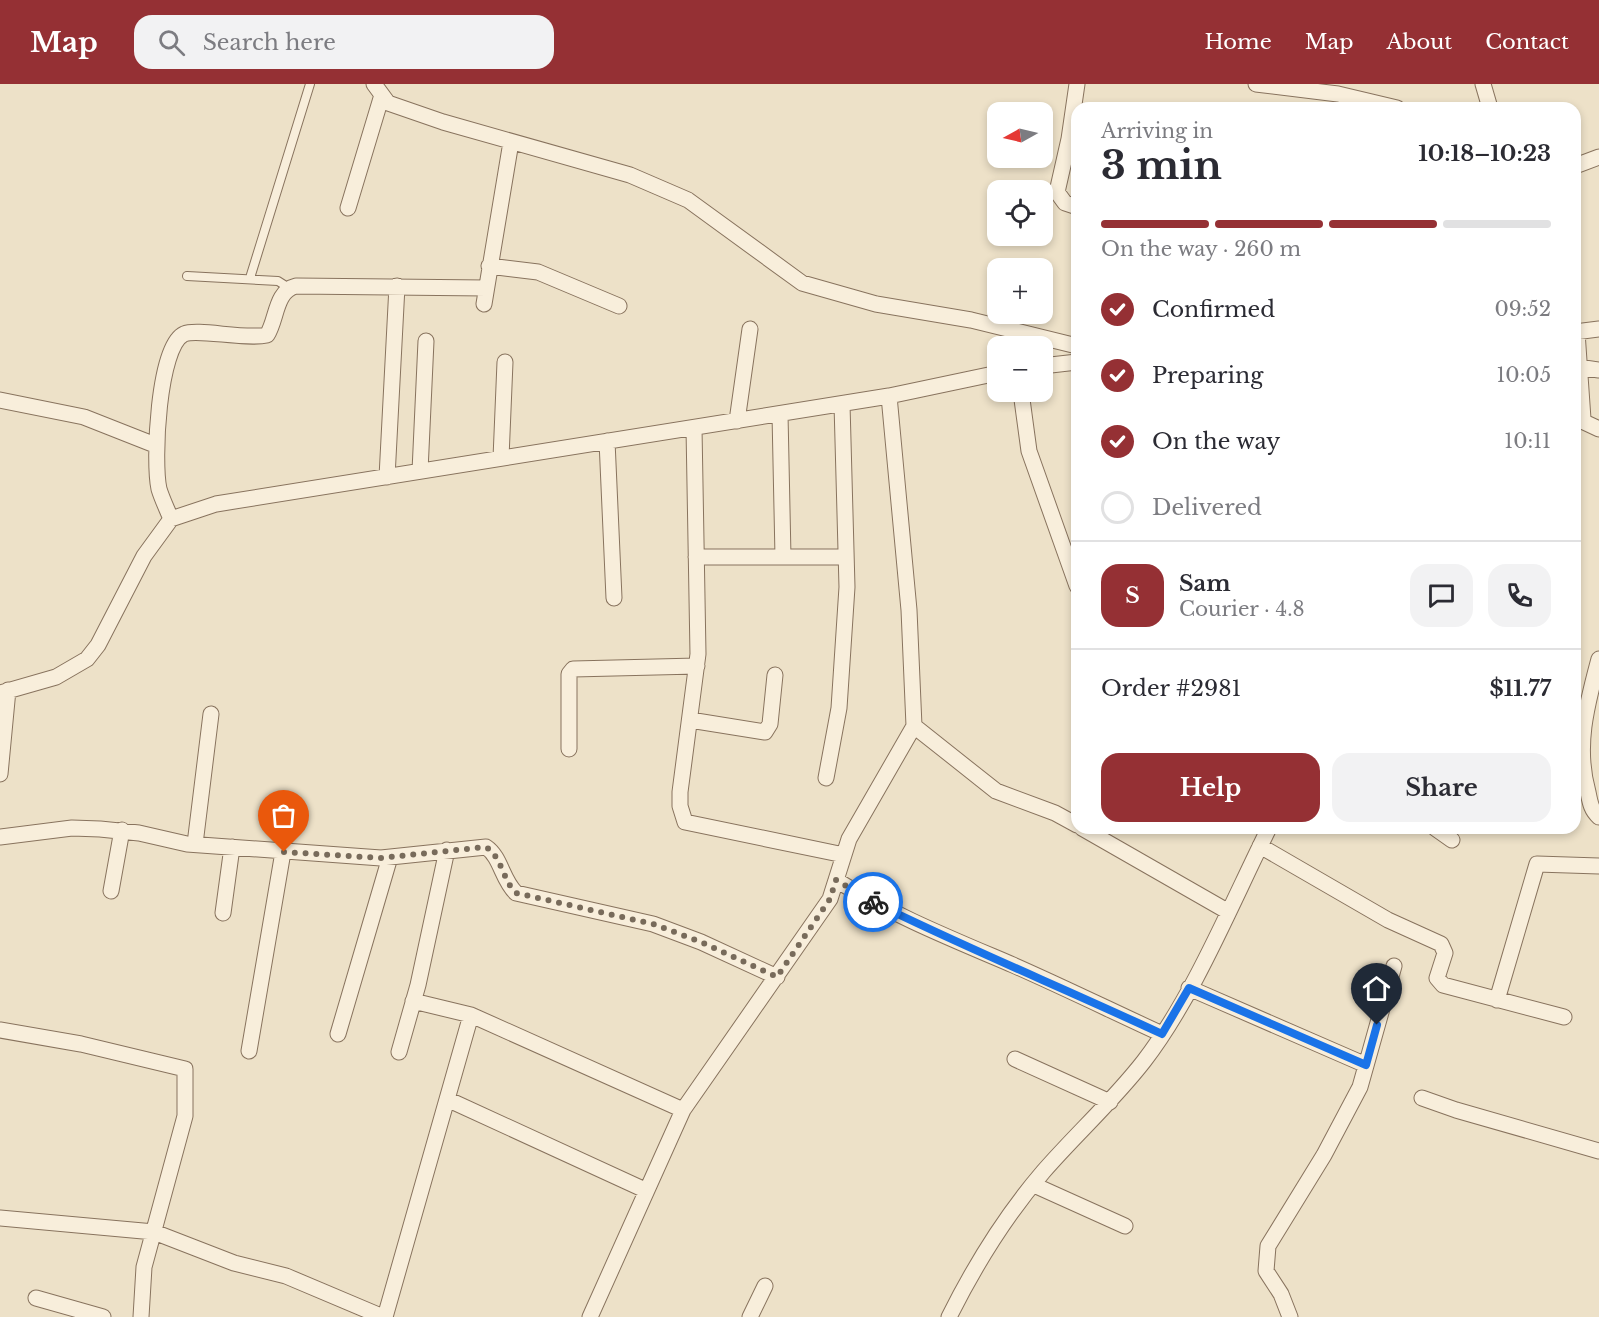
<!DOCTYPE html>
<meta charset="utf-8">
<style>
body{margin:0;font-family:"Libre Baskerville",serif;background:#f2f2f3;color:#2b2b33;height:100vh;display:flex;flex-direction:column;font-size:22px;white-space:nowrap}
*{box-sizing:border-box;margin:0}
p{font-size:20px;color:#7c7c81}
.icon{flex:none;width:33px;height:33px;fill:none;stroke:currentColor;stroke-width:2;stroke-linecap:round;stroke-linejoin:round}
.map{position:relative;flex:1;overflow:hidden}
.side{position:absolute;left:1071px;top:18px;width:510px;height:732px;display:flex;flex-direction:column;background:#fff;border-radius:18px;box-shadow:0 3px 9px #0003}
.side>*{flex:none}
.needle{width:39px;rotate:262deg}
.fabs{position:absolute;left:987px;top:18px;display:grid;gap:12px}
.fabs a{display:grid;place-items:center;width:66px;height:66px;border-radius:12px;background:#fff;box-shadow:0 3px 9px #0003;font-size:30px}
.pin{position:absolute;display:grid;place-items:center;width:51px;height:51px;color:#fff;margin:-62px -26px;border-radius:50% 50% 50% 0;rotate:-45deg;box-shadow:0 0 6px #0007}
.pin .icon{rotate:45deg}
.courier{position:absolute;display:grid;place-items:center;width:60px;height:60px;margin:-30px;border:4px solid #1a73e8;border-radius:50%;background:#fff;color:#222;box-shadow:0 2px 8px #0007}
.headline em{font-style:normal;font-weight:800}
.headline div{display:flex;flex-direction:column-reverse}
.headline{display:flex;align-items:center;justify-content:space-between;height:102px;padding:0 30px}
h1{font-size:39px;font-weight:800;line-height:45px}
.bar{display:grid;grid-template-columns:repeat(4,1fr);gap:9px 6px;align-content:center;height:72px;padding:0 30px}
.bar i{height:8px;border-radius:4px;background:#e1e1e2}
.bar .current{background:#953034}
.bar p{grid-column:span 4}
.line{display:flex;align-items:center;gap:15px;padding:0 30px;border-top:2px solid #e1e1e2}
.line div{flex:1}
.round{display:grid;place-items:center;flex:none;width:63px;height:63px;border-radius:18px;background:#f2f2f3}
ol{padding:0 30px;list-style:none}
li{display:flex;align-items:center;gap:18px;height:66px}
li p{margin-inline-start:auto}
li .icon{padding:6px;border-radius:50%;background:#953034;color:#fff;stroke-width:4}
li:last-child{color:#7c7c81}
li i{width:33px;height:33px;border:3px solid #e1e1e2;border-radius:50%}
.action{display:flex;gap:12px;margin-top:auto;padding:12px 30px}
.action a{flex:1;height:69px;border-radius:18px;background:#953034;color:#fff;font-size:24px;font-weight:800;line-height:69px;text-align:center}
.action a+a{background:#f2f2f3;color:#2b2b33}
header{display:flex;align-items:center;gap:36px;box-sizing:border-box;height:84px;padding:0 30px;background:#953034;color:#fff}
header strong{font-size:28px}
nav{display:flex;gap:33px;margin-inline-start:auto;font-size:21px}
.search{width:420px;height:54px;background:#f2f2f3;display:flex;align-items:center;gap:15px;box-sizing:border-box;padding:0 21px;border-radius:18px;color:#7c7c81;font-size:22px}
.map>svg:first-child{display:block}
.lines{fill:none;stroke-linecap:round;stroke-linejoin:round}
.lane-casing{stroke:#88735e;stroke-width:10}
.street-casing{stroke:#88735e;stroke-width:17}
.lane{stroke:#f8eedb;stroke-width:8}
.street{stroke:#f8eedb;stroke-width:15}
.done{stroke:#786b5b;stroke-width:6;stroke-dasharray:0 10.8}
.route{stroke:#1a73e8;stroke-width:8}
</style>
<header>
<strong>Map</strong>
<div class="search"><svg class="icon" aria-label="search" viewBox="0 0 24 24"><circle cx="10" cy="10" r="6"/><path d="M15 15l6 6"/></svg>Search here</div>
<nav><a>Home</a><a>Map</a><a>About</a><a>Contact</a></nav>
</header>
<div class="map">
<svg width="1599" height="1233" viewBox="0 0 1599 1233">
<rect width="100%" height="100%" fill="#ede1c8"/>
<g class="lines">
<defs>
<path id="lane" d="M187,192L278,197L289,204
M250,194L310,0"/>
<path id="street" d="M374,0L388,19L443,38L630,91L688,116L802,199L876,220L971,236L1077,262
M1077,0L1069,55L1057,108L1065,119L1077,123
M1256,0L1338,10L1397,24
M1483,0L1490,24
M1575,82L1599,73
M348,124L382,11
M489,182L538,188L619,222
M484,220L511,58
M1575,248L1599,245
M1577,248L1583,335L1584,338L1599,345
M1042,282L1077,278
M1578,283L1599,286
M1021,308L1029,367L1077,502
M0,316L84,333L155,361
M780,330L783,473
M737,337L750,245
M694,344L698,570L680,708V722L685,738L844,771
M607,357L614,514
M501,374L505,278
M420,387L426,257
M387,393L397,202
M171,435C167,425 162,415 159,405C153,378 158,262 184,250C198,244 244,256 267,251C277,236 275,207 296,202L486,204
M696,473H846
M1599,575C1587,620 1575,662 1588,708C1590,718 1591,726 1599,733
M0,609L56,593L87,575L98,561L144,472L171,435L216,420L889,312L998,289
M690,636L765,648L770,640L775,591
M914,642L996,707L1055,729L1077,741
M569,665V590L573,585L697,582
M0,690L8,606
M826,694L839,624L847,503L842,320
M1082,744L1227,827
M1435,744L1452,756
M0,753L72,744L100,745L139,749L187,760L381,774L486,763C501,773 502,796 516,809L653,840L701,858L777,893
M195,760L211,630
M1260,762L1388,836L1441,860L1445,869L1437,894L1443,901L1564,933
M836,796C892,831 952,855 1013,881C1063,903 1112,927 1162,950
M111,807L122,746
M223,829L232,763
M1189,904L1366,981
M1497,916L1537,780L1599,782
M413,917L471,931L683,1026
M0,946L81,960L185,985V1032L144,1183L141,1233
M338,950L390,773
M249,967L283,768
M399,968L418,901L447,766
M1015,975L1110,1018
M1422,1014L1456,1026L1599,1067
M449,1016L645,1106
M1034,1101L1125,1142
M0,1134L154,1148L234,1179L286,1192L383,1233
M36,1214L103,1233
M385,1233L471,931
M590,1233L683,1026L830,815L849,755L914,642L909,526L889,312
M750,1233L765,1202
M949,1233C974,1183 1007,1130 1043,1088C1076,1050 1113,1017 1144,977C1194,912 1232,818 1269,744
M1290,1233L1281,1210L1266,1187L1268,1162L1324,1071L1360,1003L1394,882"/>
</defs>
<!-- lane casing -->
<use href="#lane" class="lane-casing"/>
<!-- street casing -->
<use href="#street" class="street-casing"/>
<!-- lane -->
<use href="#lane" class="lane"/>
<!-- street -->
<use href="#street" class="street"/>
</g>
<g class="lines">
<!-- done -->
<path class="done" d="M284,768L381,774L486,763C502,773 503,797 516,809L653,840L701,858L777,893L830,815L836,796L873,818"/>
<!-- route -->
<path class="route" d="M873,818C968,865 1066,905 1162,950L1189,904L1366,981L1377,941"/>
</g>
</svg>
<div class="fabs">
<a><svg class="needle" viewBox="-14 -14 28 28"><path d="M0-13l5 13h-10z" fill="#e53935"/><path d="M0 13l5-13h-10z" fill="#7c7c81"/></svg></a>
<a><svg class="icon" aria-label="locate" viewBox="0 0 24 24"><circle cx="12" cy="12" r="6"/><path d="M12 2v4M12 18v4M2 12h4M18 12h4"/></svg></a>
<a>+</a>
<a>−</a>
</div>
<div class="pin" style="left:284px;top:768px;background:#ea580c"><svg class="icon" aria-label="bag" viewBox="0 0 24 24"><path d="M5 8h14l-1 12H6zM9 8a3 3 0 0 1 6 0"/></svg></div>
<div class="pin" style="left:1377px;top:941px;background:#1f2937"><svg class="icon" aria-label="home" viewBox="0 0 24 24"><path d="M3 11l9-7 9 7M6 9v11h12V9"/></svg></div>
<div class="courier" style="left:873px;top:818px"><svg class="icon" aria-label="bike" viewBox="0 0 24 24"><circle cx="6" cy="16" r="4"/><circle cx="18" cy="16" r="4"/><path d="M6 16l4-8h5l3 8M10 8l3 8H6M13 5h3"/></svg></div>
<section class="side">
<div class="headline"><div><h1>3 min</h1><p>Arriving in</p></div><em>10:18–10:23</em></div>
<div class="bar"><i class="current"></i><i class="current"></i><i class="current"></i><i></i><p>On the way · 260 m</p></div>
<ol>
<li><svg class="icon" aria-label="check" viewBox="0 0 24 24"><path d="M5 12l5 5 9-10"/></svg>Confirmed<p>09:52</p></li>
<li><svg class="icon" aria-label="check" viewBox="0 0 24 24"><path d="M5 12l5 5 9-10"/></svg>Preparing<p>10:05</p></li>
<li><svg class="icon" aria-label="check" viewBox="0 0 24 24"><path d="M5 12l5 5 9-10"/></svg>On the way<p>10:11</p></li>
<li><i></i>Delivered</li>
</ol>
<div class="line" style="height:108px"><b class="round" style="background:#953034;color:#fff">S</b><div><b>Sam</b><p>Courier · 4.8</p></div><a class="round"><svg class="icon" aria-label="chat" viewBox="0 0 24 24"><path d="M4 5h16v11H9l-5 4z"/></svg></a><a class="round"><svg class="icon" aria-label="phone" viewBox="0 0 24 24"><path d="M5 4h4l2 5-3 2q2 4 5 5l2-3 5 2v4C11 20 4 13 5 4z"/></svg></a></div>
<div class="line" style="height:78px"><div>Order #2981</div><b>$11.77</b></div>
<div class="action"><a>Help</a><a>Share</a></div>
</section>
</div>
